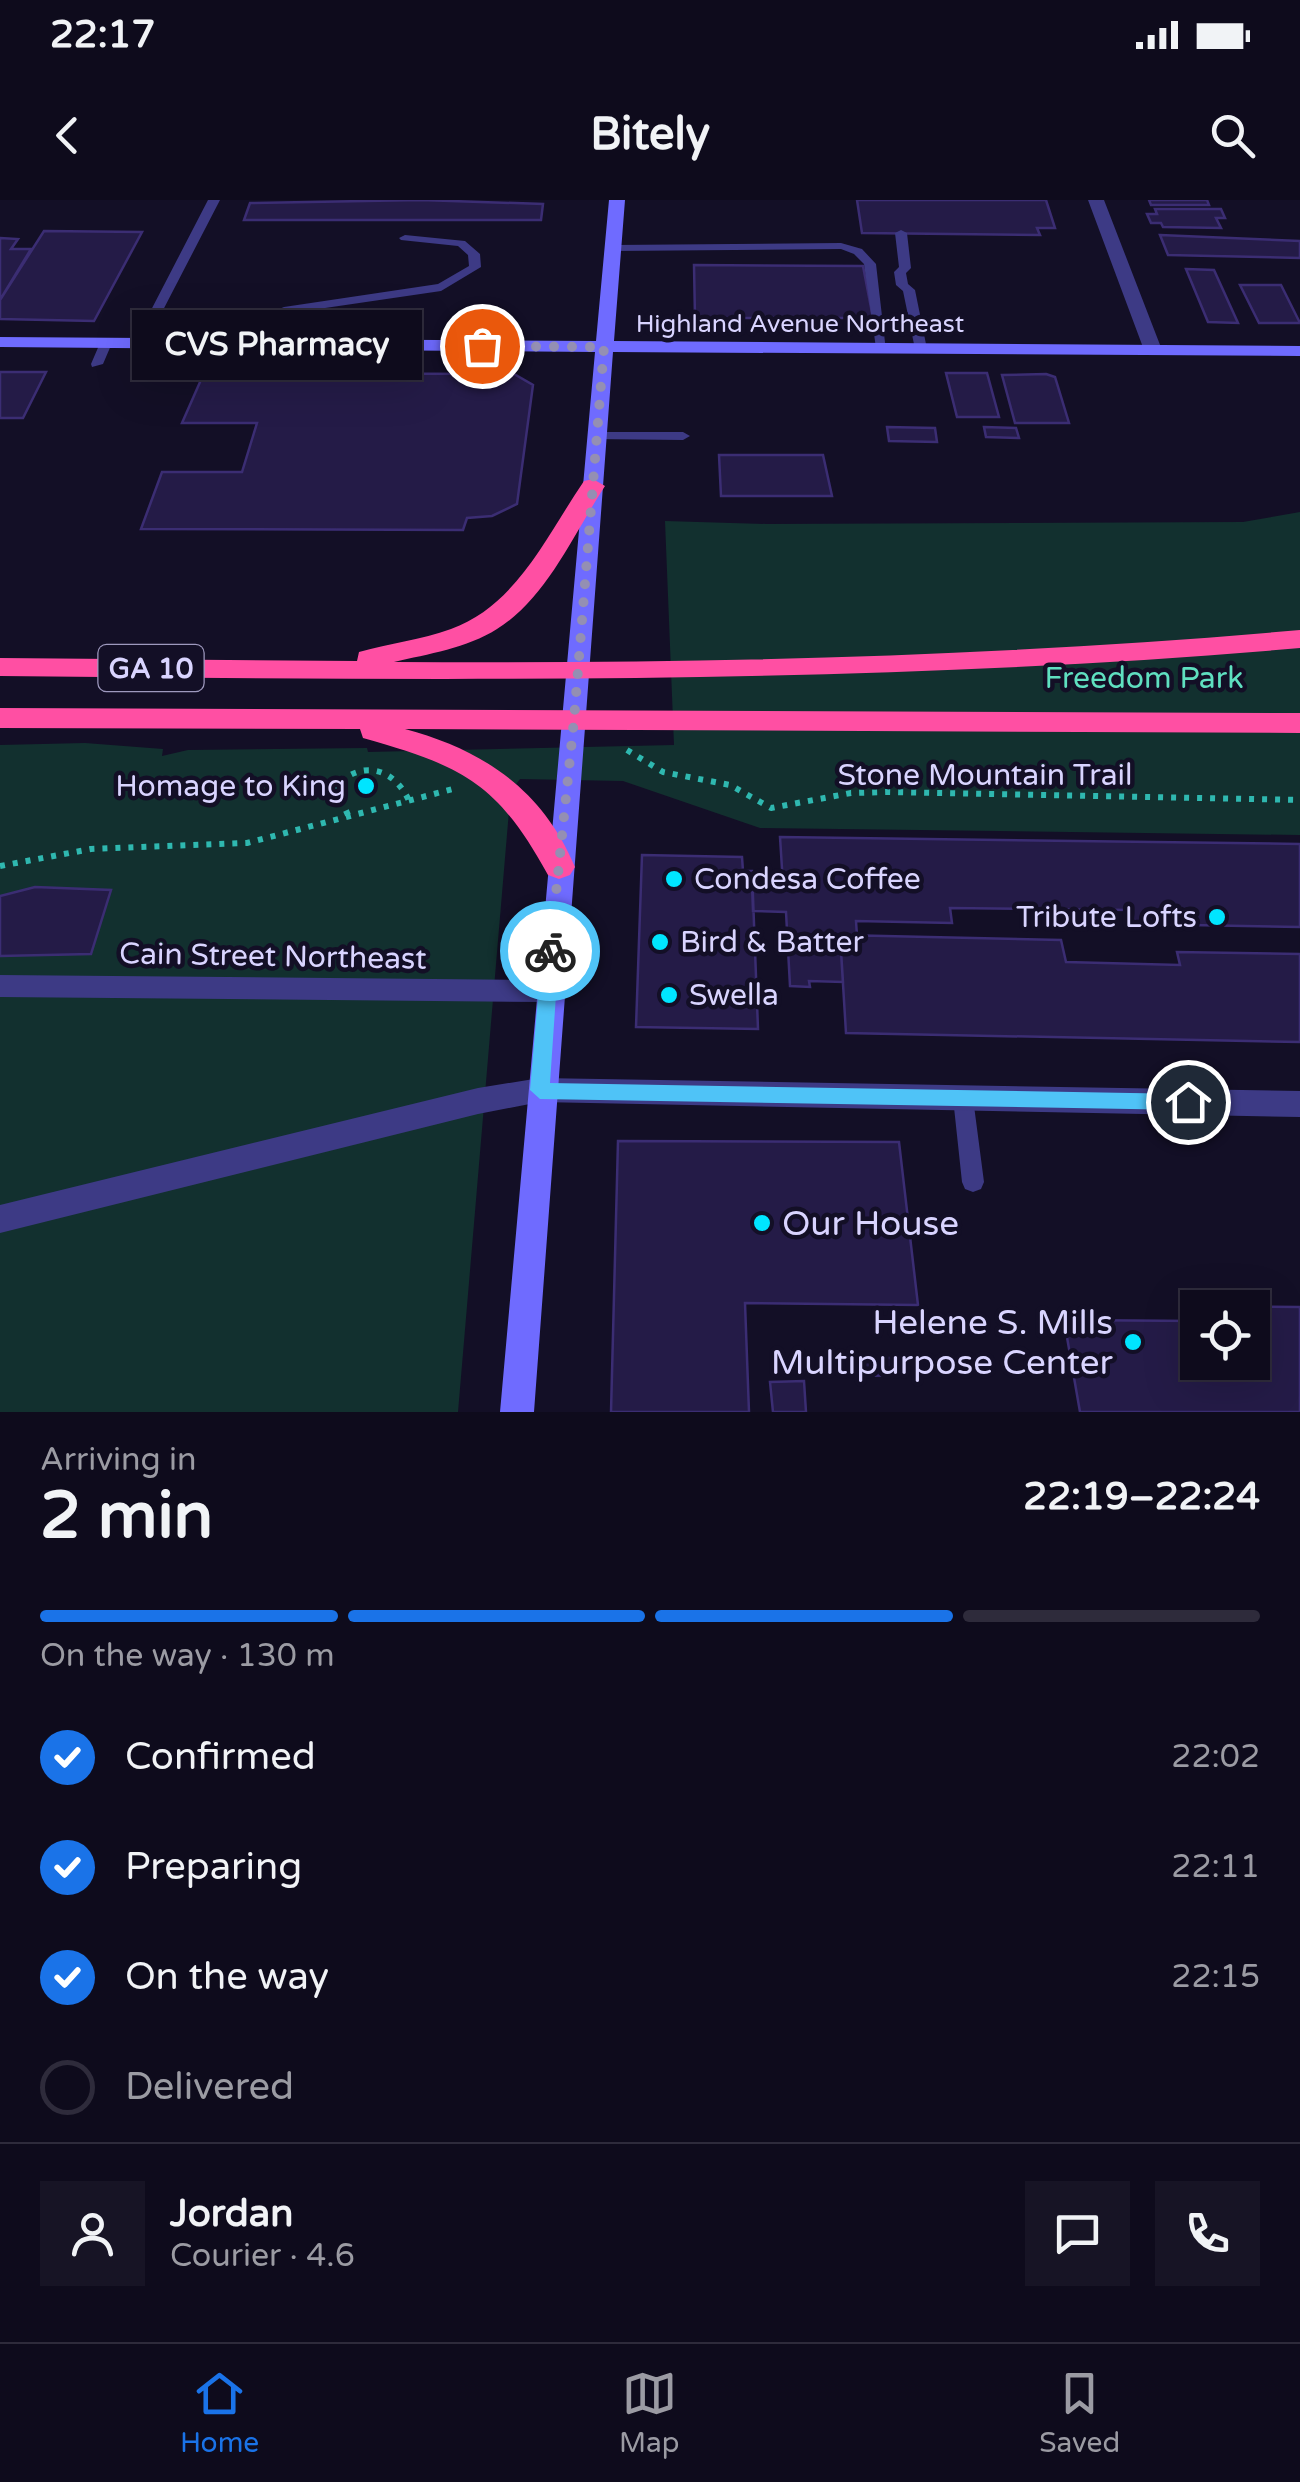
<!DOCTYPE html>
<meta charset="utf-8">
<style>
body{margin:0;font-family:"Varela Round",sans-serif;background:#171425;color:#f1f3f6;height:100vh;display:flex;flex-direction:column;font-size:38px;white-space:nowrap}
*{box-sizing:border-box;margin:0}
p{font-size:32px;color:#9b9ba3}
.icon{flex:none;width:55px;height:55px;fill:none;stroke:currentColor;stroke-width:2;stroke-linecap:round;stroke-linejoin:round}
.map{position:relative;height:1212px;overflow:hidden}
.details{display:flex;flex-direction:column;background:#0e0b1c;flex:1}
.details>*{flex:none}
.fabs{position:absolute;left:1180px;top:1090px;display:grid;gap:20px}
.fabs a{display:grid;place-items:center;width:90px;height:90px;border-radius:0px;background:#0e0b1c;box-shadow:0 10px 40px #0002,0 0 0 2px #2e2b3b;font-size:50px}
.pin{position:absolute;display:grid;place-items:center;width:85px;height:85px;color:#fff;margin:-42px;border:5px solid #fff;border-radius:50%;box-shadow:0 2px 10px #0007}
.courier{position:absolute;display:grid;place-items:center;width:100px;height:100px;margin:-50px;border:8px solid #4fc3f7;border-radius:50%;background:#fff;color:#222;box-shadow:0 2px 12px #0007}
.bubble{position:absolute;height:70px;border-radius:0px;background:#0e0b1c;box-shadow:0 10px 40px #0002,0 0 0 2px #2e2b3b;font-size:32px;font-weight:700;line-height:70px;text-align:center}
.overview em{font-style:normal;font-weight:700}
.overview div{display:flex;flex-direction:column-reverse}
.overview{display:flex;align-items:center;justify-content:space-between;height:170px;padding:0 40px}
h1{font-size:65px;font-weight:700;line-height:75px}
.bar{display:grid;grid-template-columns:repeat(4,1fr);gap:15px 10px;align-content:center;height:120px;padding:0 40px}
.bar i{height:12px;border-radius:8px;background:#2e2b3b}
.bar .selected{background:#1a73e8}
.bar p{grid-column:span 4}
.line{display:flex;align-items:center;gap:25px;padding:0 40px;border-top:2px solid #2e2b3b}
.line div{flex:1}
.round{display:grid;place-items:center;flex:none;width:105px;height:105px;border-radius:0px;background:#171425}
ol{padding:0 40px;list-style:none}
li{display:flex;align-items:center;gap:30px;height:110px}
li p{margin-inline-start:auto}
li .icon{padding:10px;border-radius:50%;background:#1a73e8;color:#fff;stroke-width:4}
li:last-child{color:#9b9ba3}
li i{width:55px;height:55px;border:5px solid #2e2b3b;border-radius:50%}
.status{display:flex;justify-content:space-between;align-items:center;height:70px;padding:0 50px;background:#0e0b1c;direction:ltr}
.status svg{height:28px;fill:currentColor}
header{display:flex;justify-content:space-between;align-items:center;height:130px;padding:0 40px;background:#0e0b1c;font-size:45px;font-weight:700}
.dock{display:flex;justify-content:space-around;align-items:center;height:140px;border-top:2px solid #2e2b3b;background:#0e0b1c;font-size:28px;color:#9b9ba3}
.dock a{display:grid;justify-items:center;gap:5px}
.dock .selected{color:#1a73e8}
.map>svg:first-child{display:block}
.green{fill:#12302f}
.building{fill:#241b47;stroke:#3b2d73;stroke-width:2.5}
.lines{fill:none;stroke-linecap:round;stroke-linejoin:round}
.path{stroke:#2fb8b0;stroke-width:6;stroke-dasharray:5 8;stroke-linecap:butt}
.lane{fill:#3d3a85;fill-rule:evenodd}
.street{fill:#3d3a85;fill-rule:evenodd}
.secondary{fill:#6f6bff;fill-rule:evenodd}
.highway{fill:#ff4fa3;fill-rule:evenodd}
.route{fill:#4fc3f7}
.done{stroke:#948fb3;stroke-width:10;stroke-dasharray:0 18}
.poi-dot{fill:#00e5ff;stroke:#130f26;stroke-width:4}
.labels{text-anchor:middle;stroke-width:9;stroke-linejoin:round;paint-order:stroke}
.far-street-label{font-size:25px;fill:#d9d4ff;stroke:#130f26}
.shield{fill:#130f26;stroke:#9e99be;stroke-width:2.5}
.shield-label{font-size:28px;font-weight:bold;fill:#d9d4ff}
.park-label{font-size:30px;fill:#5fe0c0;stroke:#130f26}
.street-label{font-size:30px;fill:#d9d4ff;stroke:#130f26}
.poi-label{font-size:30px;fill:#d9d4ff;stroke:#130f26;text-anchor:start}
.near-poi-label{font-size:35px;fill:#d9d4ff;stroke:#130f26;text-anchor:start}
</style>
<div class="status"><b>22:17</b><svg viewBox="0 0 49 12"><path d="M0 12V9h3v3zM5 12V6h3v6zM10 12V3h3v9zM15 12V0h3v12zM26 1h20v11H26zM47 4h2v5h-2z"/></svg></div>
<header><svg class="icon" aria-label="back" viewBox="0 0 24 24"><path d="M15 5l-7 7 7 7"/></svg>Bitely<svg class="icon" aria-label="search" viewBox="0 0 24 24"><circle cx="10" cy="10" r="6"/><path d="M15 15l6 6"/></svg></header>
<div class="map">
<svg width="1300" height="1212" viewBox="0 0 1300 1212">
<rect width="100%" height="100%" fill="#130f26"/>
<!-- green -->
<path class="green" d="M1300,312V635L760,628L623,581L520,579L505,599H510L458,1212H0V545L85,543L163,549L162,556L188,550L367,548L368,552L674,545L665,321L767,324L1243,322Z"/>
<!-- building -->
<path class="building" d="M421,0L543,4L541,20H244L250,3Z
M857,0H1046L1055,28H1037L1040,35L862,33Z
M1149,0H1207L1209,5H1151Z
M1155,9H1221L1225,18H1216L1221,28L1163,27L1161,23H1151L1147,14H1157Z
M44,31L142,32L94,121L0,119V100Z
M1160,35L1300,41V58L1168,55Z
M0,38L18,39L11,49H31L0,100Z
M694,65L863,66L873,118H695Z
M1186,69L1214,70L1238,123L1208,122Z
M1240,85H1281L1300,123H1259Z
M0,172H46L23,218H0Z
M204,173L514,174L533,185L517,304L492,316L467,318L463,330L141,329L162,272H242L257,223H182Z
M946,173H987L999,217H957Z
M1046,174L1055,177L1069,223H1015L1002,175Z
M887,227L935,228L937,242L889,241Z
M984,227L1016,228L1019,238L986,237Z
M719,255H823L832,296H721Z
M780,637L1300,644V727L1135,724L1132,710L950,708L952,723L856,721L857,736L840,735L843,782L809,781L810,787L790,786L786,712L753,711L752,684H783Z
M642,655L742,657L743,671H752L758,829L636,827Z
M35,687L111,690L91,754L0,756V696Z
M840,735L1061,740L1066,762L1180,765L1177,752L1300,754V842L846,833Z
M618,941L899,942L918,1105L745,1103L749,1212H611Z
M1200,1106L1300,1107V1212H1080L1064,1120L1198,1121V1162H1252V1108Z
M865,1158H899L902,1175L866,1176Z
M804,1181L806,1212H773L770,1182Z"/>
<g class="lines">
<!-- path -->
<path class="path" d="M627,550L663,572L730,585L771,608L851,593L888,592L1300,600
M348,615L335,586C363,559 395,568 410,603
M0,666L91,649L247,643L453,589"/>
<!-- lane -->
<path class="lane" d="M208,0H220L146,143L136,146L134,143Z
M901,30L907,33L911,68L906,73L908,84L915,90L927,149L921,153L915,149L903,91L896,85L894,72L899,67L895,33Z
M405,35L465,41L480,54L481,67L441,91L291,113L275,120L254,147H246L244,144L267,114L284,107L438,84L469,66L468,55L458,46L401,40L399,38Z
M841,43L862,49L876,64L886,151L876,148L864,64L854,54L841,49L613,51L607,48L613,45Z
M106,139L112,143L103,164L92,167L91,164L100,143Z
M597,232H683L690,236L683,240L592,239L590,236Z
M963,889L970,892L973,898L984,982L981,989L973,992L965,989L962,982L953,898L956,892Z"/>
<!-- street -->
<path class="street" d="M1088,0H1104L1162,150L1159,154H1147L1144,150Z
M0,775L546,780L556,783L560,791L556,799L546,802L0,797Z
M540,878L1300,891V917L540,902L478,914L0,1033V1005L478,888Z"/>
<!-- secondary -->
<path class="secondary" d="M609,0H625L614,141L1300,146V156L613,152L534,1212H500L595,152L0,147V137L596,141Z"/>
<!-- highway -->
<path class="highway" d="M593,279L605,286C574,333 547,398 497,429C467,448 428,454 394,462C697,464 998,457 1300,430V448C867,486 434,480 0,476V458L357,461L359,452C390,443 421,440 451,429C517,405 547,335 584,281Z
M0,508L1300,513V533L405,529C483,550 542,589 575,667L570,675L559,679L548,675C497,582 462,566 363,538L360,529L0,528Z"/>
</g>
<!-- route -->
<path class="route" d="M550,744L559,751L550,883L1188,894L1197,902L1188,910L540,899L530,890L542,751Z"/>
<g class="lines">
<!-- done -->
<path class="done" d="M482,146L604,147L574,520L550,751"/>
</g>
<!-- markers -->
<g class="poi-dot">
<circle cx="366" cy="586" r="10"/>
<circle cx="674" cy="679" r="10"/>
<circle cx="1217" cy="717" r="10"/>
<circle cx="660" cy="742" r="10"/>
<circle cx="669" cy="795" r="10"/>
<circle cx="762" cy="1023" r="10"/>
<circle cx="1133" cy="1142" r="10"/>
</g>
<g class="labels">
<!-- far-street labels -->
<g class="far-street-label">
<text x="800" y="132">Highland Avenue Northeast</text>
</g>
<!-- shield labels -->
<rect class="shield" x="98.5" y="445" width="105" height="46" rx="8"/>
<g class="shield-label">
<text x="151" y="478">GA 10</text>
</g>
<!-- park labels -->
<g class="park-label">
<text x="1144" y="488">Freedom Park</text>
</g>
<!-- street labels -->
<g class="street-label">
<text x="985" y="585">Stone Mountain Trail</text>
<text transform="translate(273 756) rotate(1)" y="10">Cain Street Northeast</text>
</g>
<!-- poi labels -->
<g class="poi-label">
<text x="346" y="596" text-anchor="end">Homage to King</text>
<text x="694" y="689">Condesa Coffee</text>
<text x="1197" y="727" text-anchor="end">Tribute Lofts</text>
<text x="680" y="752">Bird &amp; Batter</text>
<text x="689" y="805">Swella</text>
</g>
<!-- near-poi labels -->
<g class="near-poi-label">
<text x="782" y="1035">Our House</text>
<text x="1113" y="1134" text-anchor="end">Helene S. Mills<tspan x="1113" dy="40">Multipurpose Center</tspan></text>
</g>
</g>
</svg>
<div class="fabs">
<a><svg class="icon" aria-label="locate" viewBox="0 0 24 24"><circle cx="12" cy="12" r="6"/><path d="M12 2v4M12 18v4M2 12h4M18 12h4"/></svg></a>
</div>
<div class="pin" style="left:482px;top:146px;background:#ea580c"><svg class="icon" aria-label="bag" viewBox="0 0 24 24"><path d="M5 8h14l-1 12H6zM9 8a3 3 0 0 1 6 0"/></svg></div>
<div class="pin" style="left:1188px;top:902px;background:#1f2937"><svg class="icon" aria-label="home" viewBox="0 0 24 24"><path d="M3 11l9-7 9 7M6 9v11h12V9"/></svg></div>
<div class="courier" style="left:550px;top:751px"><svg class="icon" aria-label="bike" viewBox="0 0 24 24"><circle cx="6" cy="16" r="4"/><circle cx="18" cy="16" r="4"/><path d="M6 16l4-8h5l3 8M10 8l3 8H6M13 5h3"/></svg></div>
<div class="bubble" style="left:132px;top:110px;width:290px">CVS Pharmacy</div>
</div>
<section class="details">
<div class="overview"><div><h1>2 min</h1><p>Arriving in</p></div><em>22:19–22:24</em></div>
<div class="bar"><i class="selected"></i><i class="selected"></i><i class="selected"></i><i></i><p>On the way · 130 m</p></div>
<ol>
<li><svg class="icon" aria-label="check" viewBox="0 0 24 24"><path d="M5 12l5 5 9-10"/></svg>Confirmed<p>22:02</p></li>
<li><svg class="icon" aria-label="check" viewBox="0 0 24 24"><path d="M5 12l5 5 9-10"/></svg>Preparing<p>22:11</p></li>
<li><svg class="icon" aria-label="check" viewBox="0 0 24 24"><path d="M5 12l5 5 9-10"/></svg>On the way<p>22:15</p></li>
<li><i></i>Delivered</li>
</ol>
<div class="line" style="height:180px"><a class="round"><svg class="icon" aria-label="person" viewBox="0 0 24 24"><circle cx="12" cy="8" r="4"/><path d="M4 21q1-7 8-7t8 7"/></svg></a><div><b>Jordan</b><p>Courier · 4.6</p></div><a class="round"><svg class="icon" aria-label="chat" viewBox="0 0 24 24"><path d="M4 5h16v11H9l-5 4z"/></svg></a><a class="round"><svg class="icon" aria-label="phone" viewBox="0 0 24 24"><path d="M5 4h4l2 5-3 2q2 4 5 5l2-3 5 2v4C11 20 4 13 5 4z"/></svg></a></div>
</section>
<nav class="dock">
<a class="selected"><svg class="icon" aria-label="home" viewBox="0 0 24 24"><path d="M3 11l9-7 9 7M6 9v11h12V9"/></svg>Home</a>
<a><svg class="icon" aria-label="map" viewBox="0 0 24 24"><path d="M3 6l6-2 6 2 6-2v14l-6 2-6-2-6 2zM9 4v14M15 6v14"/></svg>Map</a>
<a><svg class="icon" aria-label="saved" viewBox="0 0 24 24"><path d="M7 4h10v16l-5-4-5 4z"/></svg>Saved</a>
</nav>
